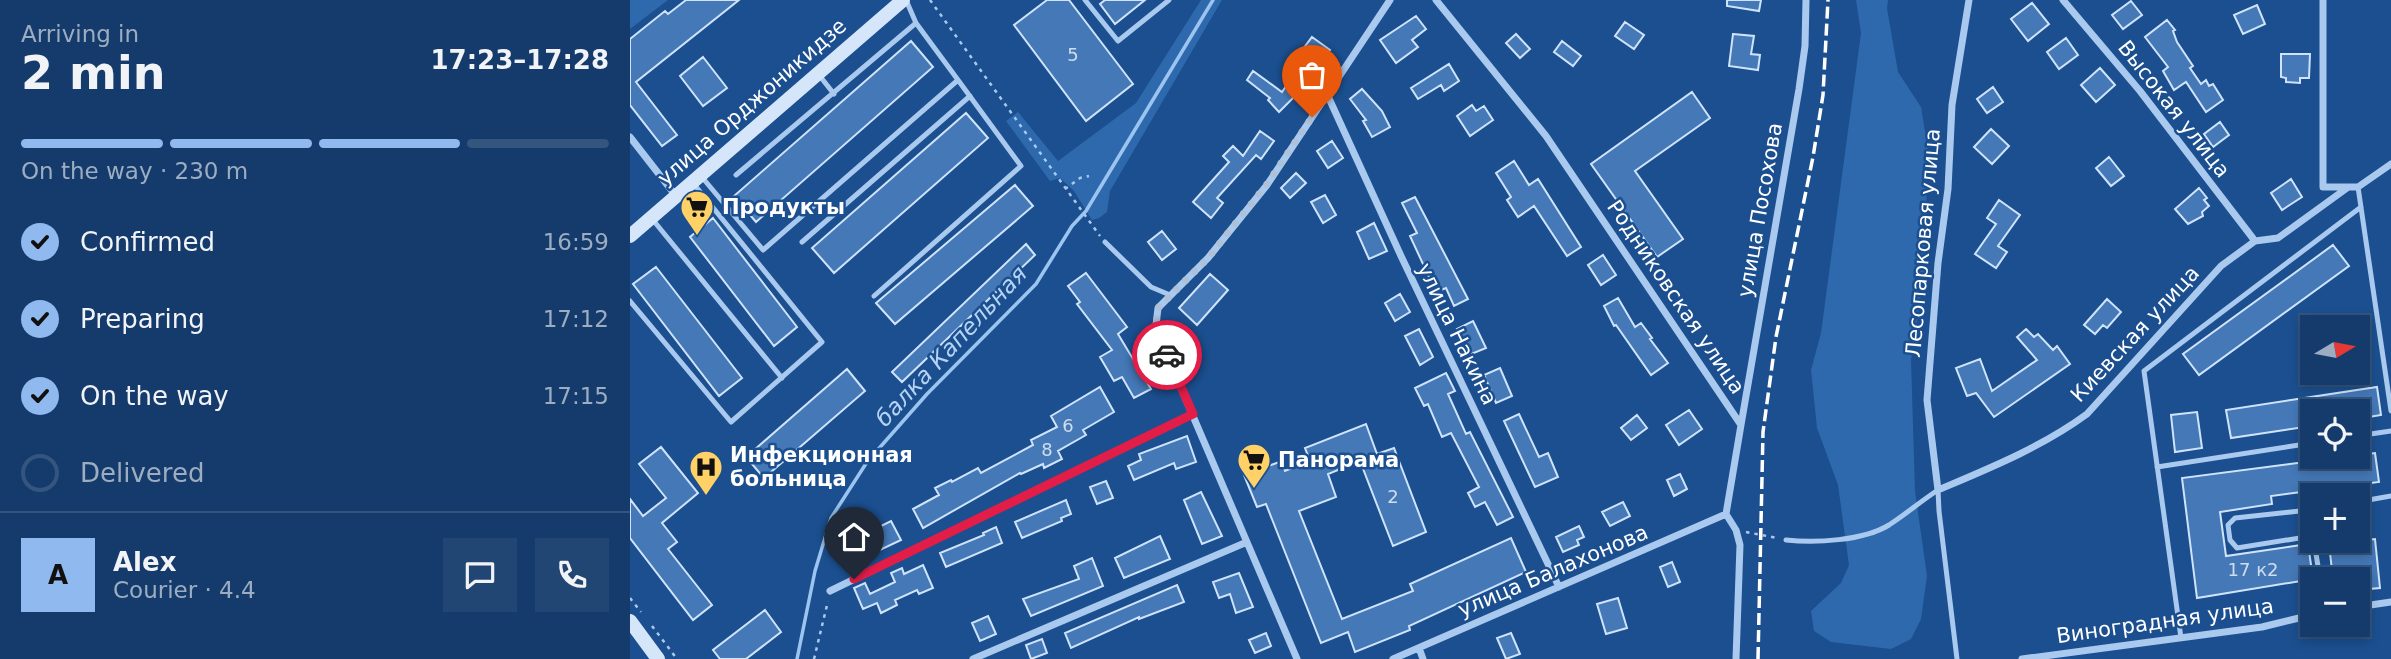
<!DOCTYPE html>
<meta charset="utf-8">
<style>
body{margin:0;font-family:"DejaVu Sans",sans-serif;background:#214673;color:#f1f3f6;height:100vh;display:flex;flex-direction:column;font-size:26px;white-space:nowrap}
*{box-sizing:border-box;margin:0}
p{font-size:23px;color:#9dadc1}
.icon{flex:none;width:38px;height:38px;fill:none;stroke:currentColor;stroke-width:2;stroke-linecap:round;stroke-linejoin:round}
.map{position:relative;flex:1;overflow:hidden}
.drawer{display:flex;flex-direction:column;background:#143b6b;width:630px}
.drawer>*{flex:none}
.needle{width:46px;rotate:80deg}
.tools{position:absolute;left:1670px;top:315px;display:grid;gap:14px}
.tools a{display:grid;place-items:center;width:70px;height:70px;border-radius:0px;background:#143b6b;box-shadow:0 4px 10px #0003,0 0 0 2px #33557e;font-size:35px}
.pin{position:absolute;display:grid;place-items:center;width:60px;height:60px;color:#fff;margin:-72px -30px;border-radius:50% 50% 50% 0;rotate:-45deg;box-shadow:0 0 7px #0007}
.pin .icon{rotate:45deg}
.courier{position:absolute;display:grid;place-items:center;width:70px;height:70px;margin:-35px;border:5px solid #e11d48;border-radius:50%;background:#fff;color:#222;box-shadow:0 2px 9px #0007}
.summary em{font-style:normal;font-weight:700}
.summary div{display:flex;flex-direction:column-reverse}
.summary{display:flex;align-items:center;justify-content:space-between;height:119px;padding:0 21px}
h1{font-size:46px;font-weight:700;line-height:52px}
.bar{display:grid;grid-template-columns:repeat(4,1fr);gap:10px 7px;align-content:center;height:84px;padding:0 21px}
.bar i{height:9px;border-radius:5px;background:#33557e}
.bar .selected{background:#90b9f0}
.bar p{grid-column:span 4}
.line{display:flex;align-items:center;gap:18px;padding:0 21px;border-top:2px solid #33557e}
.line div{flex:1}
.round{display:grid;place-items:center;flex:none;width:74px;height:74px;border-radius:0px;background:#214673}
ol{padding:0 21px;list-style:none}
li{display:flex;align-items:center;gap:21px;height:77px}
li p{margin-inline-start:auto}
li .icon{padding:7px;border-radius:50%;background:#90b9f0;color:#111;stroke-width:4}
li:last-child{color:#9dadc1}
li i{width:38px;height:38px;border:4px solid #33557e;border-radius:50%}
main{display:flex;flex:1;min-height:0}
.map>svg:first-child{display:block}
.green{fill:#2e69ad}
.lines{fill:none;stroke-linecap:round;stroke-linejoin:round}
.stream{stroke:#9cc4f0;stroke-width:3.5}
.building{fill:#4478b7;stroke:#cfe3fa;stroke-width:2}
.path{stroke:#a9c9ee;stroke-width:2.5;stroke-dasharray:3.5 5;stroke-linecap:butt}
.service{stroke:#a9c9ee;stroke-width:5}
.minor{stroke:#a9c9ee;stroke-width:7}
.secondary{stroke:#d6e6fa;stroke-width:14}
.rail{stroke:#fff;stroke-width:3.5;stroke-dasharray:12 5;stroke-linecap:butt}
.done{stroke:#afc1d8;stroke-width:7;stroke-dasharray:0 12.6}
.route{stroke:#e11d48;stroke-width:9}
.labels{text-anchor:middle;stroke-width:5;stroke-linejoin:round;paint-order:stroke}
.number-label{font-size:18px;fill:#d0dded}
.street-label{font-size:21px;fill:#fff;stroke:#1b4f8f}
.poi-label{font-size:21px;font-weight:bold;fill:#fff;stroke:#1b4f8f;text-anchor:start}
.water-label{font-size:23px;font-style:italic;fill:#b5d3f5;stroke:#1b4f8f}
</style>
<main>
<section class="drawer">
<div class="summary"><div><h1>2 min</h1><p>Arriving in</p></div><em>17:23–17:28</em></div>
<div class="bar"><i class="selected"></i><i class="selected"></i><i class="selected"></i><i></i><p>On the way · 230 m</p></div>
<ol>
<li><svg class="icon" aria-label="check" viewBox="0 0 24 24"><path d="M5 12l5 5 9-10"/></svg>Confirmed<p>16:59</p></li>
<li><svg class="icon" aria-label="check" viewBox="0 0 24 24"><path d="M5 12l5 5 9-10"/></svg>Preparing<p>17:12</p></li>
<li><svg class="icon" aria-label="check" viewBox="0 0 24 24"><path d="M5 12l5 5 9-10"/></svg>On the way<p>17:15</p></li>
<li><i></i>Delivered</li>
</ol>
<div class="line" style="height:126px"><b class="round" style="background:#90b9f0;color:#111">A</b><div><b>Alex</b><p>Courier · 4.4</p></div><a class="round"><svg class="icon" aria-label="chat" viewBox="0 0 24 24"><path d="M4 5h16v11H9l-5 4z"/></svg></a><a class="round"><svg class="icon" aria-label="phone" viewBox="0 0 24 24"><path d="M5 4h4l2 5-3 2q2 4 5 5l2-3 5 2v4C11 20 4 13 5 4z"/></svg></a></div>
</section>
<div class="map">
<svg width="1761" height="659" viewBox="0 0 1761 659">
<rect width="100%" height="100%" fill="#1b4f8f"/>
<!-- green -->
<path class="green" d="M0,0H38L0,29Z
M571,0H592L480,191L477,212L469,218L462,220L444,191L430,178L420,181L376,121L388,112L428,161L506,103Z
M1226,0H1258L1257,8L1268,72L1291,107L1298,150L1294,275L1281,360L1285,491L1297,576L1291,619L1281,639L1261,649L1201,642L1184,631L1181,611L1211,583L1219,565L1208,485L1187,428L1181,370L1191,333L1231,33Z"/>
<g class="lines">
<!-- stream -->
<path class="stream" d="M167,659L185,571L201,518L237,462L297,394L406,284L442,226L456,211L583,0"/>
</g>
<!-- building -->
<path class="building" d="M56,0H109L6,82L47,135L32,146L0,105V39L35,11L38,14Z
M417,0H439L503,84L456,121L384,25Z
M475,0H515L485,24L470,4Z
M1097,0H1131L1129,11L1097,6Z
M1501,1L1512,15L1493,29L1482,15Z
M1402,3L1419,24L1398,41L1381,19Z
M1627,5L1635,24L1613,34L1604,15Z
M786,16L796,29L782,40L788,47L766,63L750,40Z
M1537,20L1545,30L1543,31L1547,42L1563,66L1560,68L1571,84L1576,80L1579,86L1583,84L1593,100L1576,112L1556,82L1544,90L1533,71L1538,67L1515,37Z
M995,22L1014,35L1004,49L985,36Z
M886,34L900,49L890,58L876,43Z
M1103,34L1124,36L1121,54L1130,55L1128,70L1099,66Z
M682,37L700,50L683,73L687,76L675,92L671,90L649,112L638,100L640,98L617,80L623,71L652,92L676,57L670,53Z
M1436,38L1448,55L1429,69L1417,52Z
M281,41L303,67L126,222L104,196Z
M932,41L951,56L943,66L924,52Z
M1651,54H1680L1679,78H1670V83L1656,82V78L1651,77Z
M73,57L97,88L73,106L50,76Z
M819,64L829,81L814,91L811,85L788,99L781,88Z
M1470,68L1485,85L1466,102L1451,85Z
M1363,87L1373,102L1357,113L1347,99Z
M732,89L752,111L760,127L742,137L733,121L736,120L720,99Z
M1062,92L1080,118L1005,171L1053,239L1027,257L961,164Z
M842,105L846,111L854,106L863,120L840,136L827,116Z
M336,113L358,138L204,273L182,248Z
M1590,122L1599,135L1583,147L1574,134Z
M1361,129L1379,146L1362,164L1344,147Z
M630,131L644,141L631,159L626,155L587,198L593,203L581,218L563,202L599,162L593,156L603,146L613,156Z
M702,141L713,158L698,168L687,151Z
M1479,157L1494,176L1481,186L1466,168Z
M884,161L899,185L908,179L951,247L937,256L904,206L888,217L877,200L881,197L866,173Z
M666,173L676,183L660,198L651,188Z
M1661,179L1672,197L1652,210L1641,193Z
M385,185L403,206L265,324L246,303Z
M1569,188L1577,198L1574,200L1579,206L1572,212L1573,216L1558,224L1545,209Z
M695,195L706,215L693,223L681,202Z
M785,197L838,299L824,306L816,288L806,292L780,236L787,233L772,203Z
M1369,200L1390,215L1368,246L1377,252L1366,268L1345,254L1366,224L1357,218Z
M83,218L167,327L144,346L60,237Z
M744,223L757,251L739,259L727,232Z
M532,231L546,249L532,260L518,242Z
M396,244L405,255L272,382L262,372Z
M1703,245L1719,266L1569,375L1553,354Z
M973,255L986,275L971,285L958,265Z
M26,267L112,378L89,396L3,284Z
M456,273L497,327L488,334L521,389L504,398L492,377L484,381L470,357L482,350L447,304L450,302L438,286Z
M580,274L598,290L567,325L549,308Z
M770,294L780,312L765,321L755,303Z
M988,298L1005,327L1011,323L1022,338L1020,339L1038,363L1021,375L986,325L984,326L974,306Z
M1477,299L1491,312L1477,328L1473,325L1465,334L1454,325Z
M843,321L856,348L839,355L827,329Z
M789,329L803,357L790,365L775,336Z
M1396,329L1404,337L1408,334L1423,350L1427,346L1440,364L1364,417L1346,393L1337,396L1326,368L1350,359L1362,391L1407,360L1387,337Z
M870,368L882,396L866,403L854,375Z
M217,369L235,391L134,478L116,457Z
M816,373L825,391L818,394L836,434L840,432L883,517L867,525L855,502L845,507L838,493L849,487L821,433L812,437L798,404L794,406L785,388Z
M470,387L484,412L453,430L456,435L428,451L432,459L414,468L413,464L391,474L390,473L293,528L283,509L309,495L305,488L321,480L322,482L348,468L351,473L403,445L401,440L427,427L421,416Z
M1747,387L1751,415L1727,419V411H1682V426L1601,438L1596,410Z
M1059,410L1072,429L1049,445L1036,425Z
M1567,412L1572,448L1545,452L1541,415Z
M889,414L909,457L918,453L928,477L905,487L874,421Z
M1007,415L1017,428L1001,440L991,428Z
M736,424L747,454L764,448L796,532L763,546L730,461L698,474L706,497L669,511L712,619L783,591L780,584L881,538L896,572L779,626L780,630L725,652L718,632L691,643L636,504L627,507L614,475L652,461L655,471L680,461L675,448Z
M557,436L566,462L546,469L544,463L504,480L498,466L511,460L509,454Z
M31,447L68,493L32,523L47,542L38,549L82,605L63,620L0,538V499L13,516L36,498L9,464Z
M1745,453L1749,482L1641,496L1642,504L1590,512L1596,556L1678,544L1683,579L1567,598L1552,478Z
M1050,474L1057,489L1044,496L1037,480Z
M476,481L483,498L467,504L460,487Z
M571,492L592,536L572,544L554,500Z
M436,500L441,514L431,518L432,521L392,538L385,522Z
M993,502L1000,516L980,526L972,512Z
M261,521L271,540L250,550L241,531Z
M949,526L954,537L947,540L949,545L933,552L926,537Z
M366,527L372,543L316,567L310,553L354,535L353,533Z
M530,536L540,559L494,578L485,558Z
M1745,539L1750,588L1727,590V579H1703L1699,544Z
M462,558L473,586L401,616L393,599L449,579L444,566Z
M1042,562L1050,582L1038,587L1030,567Z
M293,565L303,588L289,594L287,590L265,600L267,605L251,613L247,603L233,609L224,588L235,583L240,594L265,582L261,573L272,568L274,574Z
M609,573L623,607L606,613L600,594L589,598L583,582Z
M547,585L554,602L509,619V617L441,648L435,633Z
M988,598L997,628L976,634L967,604Z
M135,610L151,632L116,659H90L83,650Z
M358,616L366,634L350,641L342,623Z
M636,633L641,646L625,653L619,640Z
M881,633L890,654L876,659L867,638Z
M412,639L417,653L401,659L396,645Z"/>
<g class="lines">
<!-- path -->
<path class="path" d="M300,0L470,236
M435,189L450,178L459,176
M1116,532L1147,538
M0,598L11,612
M22,626L47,659
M184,659L198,601"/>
<!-- service -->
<path class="service" d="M455,0L488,41L539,0
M189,75L204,94
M106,175L286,23
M71,176L133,250L328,80L286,23L276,0
M1728,187L1761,411
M23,220L152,378
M172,242L340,96
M475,242L521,287L540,295
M244,296L391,166L328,80
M0,301L101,422L192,342L63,183
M1727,436L1761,431
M1527,467L1682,443
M1308,490L1309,511L1327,659
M1727,502L1761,496
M1679,510L1605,518L1598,525L1600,540L1607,548L1682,536
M1680,510L1682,527
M1156,540C1185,543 1233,541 1259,525C1276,514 1291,501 1308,490
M1684,541L1690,579
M1551,638L1514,371L1731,207"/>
<!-- minor -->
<path class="minor" d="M806,0L916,136L1111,425L1096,514L1106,530L1110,545L1106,659
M1339,0L1322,105L1318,189L1308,263L1297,400L1308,490C1360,468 1412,447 1457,414L1591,266L1625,241L1648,238L1717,188
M1433,0L1510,91L1625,241
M1693,0V187H1728L1761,164
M697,94L771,256L929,587
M0,137L46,196
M1111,425L1169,89L1175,46L1176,0
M200,591L563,414
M1727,607L1761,602
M789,648L793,659
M343,659L617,542
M667,659L533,346L526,325L528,308L578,258L637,185L760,0
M763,659L1096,514
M1392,659L1632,627L1669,618L1682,612"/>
<!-- secondary -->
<path class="secondary" d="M0,236L273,0
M0,621L28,659"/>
<!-- rail -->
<path class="rail" d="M1128,659L1133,432L1146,337L1183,157L1193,95L1198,0"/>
</g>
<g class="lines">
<!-- done -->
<path class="done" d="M537,355L526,325L528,308L578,258L637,184L682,117"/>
<!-- route -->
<path class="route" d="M224,579L563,414L537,355"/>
</g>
<!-- icons -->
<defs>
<symbol id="supermarket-pin" viewBox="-11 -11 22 30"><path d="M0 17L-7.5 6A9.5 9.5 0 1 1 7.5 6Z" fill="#ffd166" stroke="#1b4f8f"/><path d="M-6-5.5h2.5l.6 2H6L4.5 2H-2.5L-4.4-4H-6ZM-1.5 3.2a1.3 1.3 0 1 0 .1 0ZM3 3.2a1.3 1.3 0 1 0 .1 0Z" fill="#111"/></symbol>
<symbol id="hospital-pin" viewBox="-11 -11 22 30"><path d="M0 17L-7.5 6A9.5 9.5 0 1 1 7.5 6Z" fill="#ffd166" stroke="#1b4f8f"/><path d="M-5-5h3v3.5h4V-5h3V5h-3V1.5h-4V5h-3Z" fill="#111"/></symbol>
</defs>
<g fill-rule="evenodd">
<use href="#supermarket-pin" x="48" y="188" width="38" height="52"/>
<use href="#supermarket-pin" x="605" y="441" width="38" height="52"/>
<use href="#hospital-pin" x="57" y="448" width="38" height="52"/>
</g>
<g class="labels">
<!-- number labels -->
<g class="number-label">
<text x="443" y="61">5</text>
<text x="438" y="432">6</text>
<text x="417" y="456">8</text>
<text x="763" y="503">2</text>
<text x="1623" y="576">17 к2</text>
</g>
<!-- street labels -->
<g class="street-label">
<text transform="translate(122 102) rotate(-41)" y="7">улица Орджоникидзе</text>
<text transform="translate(1544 109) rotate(52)" y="7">Высокая улица</text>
<text transform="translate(1130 210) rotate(-80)" y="7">улица Посохова</text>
<text transform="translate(1293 243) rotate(-85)" y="7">Лесопарковая улица</text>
<text transform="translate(1046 297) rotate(56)" y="7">Родниковская улица</text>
<text transform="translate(827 334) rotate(64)" y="7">улица Накина</text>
<text transform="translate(1505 334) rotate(-47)" y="7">Киевская улица</text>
<text transform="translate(923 571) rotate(-23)" y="7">улица Балахонова</text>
<text transform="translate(1535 621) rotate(-8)" y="7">Виноградная улица</text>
</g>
<!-- poi labels -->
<g class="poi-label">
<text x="92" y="214">Продукты</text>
<text x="100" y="462">Инфекционная<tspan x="100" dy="24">больница</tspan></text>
<text x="648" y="467">Панорама</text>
</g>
<!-- water labels -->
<g class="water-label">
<text transform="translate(321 346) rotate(-47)" y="8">балка Капельная</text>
</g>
</g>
</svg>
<div class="tools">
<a><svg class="needle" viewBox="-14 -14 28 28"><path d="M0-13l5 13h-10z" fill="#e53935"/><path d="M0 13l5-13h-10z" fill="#9dadc1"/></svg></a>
<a><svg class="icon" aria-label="locate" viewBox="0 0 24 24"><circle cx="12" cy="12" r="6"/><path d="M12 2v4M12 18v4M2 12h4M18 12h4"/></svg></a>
<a>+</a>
<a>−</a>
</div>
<div class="pin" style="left:682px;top:117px;background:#ea580c"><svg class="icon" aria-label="bag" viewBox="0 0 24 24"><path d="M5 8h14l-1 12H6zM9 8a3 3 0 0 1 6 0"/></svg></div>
<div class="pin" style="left:224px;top:579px;background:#1f2937"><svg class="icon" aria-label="home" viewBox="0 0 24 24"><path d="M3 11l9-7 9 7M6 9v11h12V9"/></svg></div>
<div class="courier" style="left:537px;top:355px"><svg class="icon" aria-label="car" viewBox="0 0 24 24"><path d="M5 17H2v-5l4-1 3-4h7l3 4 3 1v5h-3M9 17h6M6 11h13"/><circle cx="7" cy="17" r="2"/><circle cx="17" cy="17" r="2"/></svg></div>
</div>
</main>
